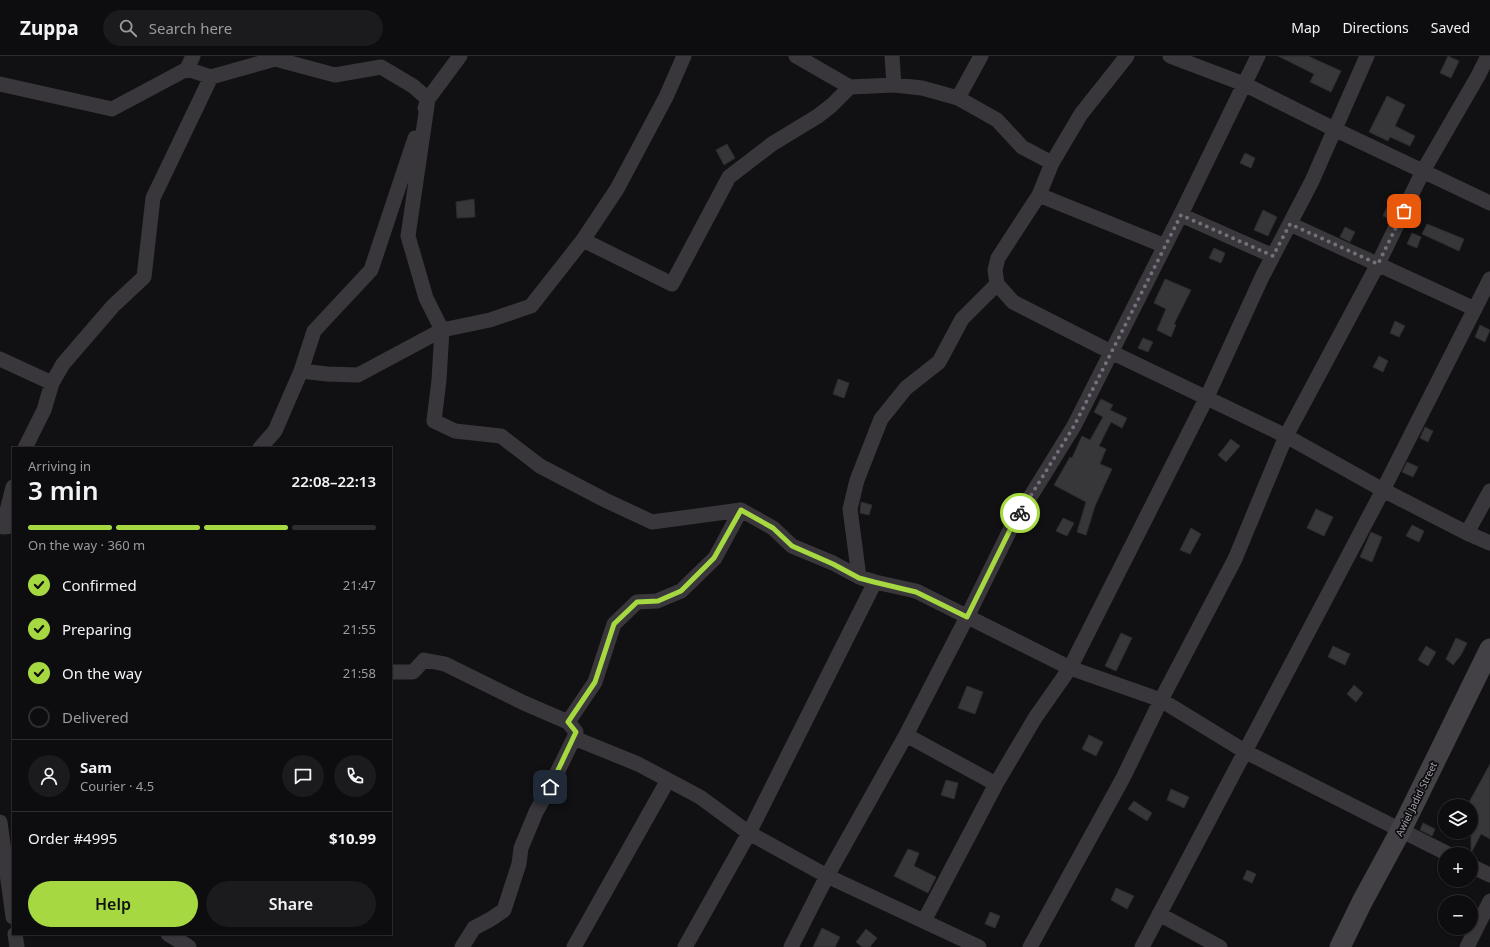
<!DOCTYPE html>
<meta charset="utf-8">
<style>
body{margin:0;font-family:"Noto Sans",sans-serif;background:#1b1a1c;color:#f1f3f6;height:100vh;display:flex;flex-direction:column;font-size:15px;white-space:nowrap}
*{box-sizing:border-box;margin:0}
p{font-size:13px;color:#9a9b9e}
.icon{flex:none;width:22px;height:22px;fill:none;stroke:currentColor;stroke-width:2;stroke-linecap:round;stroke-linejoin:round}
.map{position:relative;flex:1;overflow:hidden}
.details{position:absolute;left:12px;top:391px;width:380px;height:488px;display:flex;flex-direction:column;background:#0d0c0e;border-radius:0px;box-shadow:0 1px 3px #0004,0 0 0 1px #2d2c2e}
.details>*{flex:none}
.tools{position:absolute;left:1438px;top:743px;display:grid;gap:8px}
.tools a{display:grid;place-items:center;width:40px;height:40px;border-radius:50%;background:#0d0c0e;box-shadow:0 1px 3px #0004,0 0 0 1px #2d2c2e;font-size:20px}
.pin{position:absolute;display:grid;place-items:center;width:34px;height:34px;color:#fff;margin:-17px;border-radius:8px;box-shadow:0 2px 6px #0006}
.courier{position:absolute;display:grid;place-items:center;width:40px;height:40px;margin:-20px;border:3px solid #a6d941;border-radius:50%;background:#fff;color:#222;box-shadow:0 1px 5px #0007}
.summary em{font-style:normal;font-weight:600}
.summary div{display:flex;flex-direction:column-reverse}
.summary{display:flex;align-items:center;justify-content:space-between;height:68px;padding:0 16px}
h1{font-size:26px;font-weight:600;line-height:30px}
.bar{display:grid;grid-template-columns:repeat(4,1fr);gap:6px 4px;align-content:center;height:48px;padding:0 16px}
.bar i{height:5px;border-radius:3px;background:#2d2c2e}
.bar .active{background:#a6d941}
.bar p{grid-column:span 4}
.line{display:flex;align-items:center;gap:10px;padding:0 16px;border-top:1px solid #2d2c2e}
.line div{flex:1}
.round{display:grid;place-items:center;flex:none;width:42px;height:42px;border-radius:21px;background:#1b1a1c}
ol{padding:0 16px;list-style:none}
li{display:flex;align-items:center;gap:12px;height:44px}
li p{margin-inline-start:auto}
li .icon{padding:4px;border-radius:50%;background:#a6d941;color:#111;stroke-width:4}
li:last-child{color:#9a9b9e}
li i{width:22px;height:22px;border:2px solid #2d2c2e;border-radius:50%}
.action{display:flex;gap:8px;margin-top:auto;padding:8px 16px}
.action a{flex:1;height:46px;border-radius:24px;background:#a6d941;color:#111;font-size:16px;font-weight:600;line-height:46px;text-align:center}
.action a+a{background:#1b1a1c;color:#f1f3f6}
header{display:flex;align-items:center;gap:24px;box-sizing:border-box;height:56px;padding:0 20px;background:#0d0c0e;border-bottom:1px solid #2d2c2e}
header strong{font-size:19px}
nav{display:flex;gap:22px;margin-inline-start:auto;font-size:14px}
.search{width:280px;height:36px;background:#1b1a1c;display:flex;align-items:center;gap:10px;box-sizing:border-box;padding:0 14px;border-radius:22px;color:#9a9b9e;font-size:15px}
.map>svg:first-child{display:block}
.building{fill:#373639;stroke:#2d2b2d}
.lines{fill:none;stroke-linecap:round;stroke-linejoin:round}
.street{stroke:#39373b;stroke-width:15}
.secondary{stroke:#434046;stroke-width:21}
.done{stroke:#737079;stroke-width:4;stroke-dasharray:0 7.2}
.route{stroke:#a6d941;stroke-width:5}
.labels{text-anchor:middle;stroke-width:3.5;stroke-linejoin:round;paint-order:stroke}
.street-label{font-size:10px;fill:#a8a3b1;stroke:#0c0c0d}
</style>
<header>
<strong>Zuppa</strong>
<div class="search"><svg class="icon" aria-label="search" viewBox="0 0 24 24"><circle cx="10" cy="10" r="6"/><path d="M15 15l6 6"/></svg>Search here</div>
<nav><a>Map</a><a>Directions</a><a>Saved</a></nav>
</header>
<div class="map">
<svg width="1490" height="891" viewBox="0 0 1490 891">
<rect width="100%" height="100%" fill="#111012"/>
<!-- building -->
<path class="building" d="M1278,0H1308L1341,15L1331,36L1310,26L1314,18Z
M1448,0L1459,5L1451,22L1440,17Z
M1387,40L1405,49L1395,70L1415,80L1410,90L1390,81L1388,85L1369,76Z
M727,88L735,102L724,109L716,94Z
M1245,97L1255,102L1251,112L1240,107Z
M474,143L475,161L457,162L456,146Z
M1388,149L1395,152L1390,163L1383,160Z
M1263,154L1277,161L1268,180L1254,174Z
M1427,168L1464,183L1459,195L1422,178Z
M1345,171L1355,176L1350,186L1340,181Z
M1412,177L1421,181L1417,192L1407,188Z
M1214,192L1225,197L1221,207L1209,202Z
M1165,223L1191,234L1174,268L1176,269L1171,281L1157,274L1166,253L1154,247Z
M1395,265L1405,270L1399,281L1390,277Z
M1480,269L1490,274L1485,286L1475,281Z
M1143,282L1153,286L1148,296L1138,292Z
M1379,300L1388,305L1383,316L1373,311Z
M838,323L849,327L844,342L833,338Z
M1101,343L1113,349L1110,354L1127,362L1122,372L1111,366L1099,390L1106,393L1100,408L1112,413L1095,450L1086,479L1077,476L1086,446L1054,429L1070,401L1072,402L1082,380L1090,384L1103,361L1094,356Z
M1425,371L1433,375L1428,386L1420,382Z
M1231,383L1240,390L1226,406L1218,399Z
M1407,406L1418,411L1413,421L1402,416Z
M861,446L872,449L869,459L860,457Z
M1316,453L1333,461L1324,480L1307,472Z
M1063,462L1074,467L1067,480L1056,475Z
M1412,469L1424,475L1419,486L1406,480Z
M1191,472L1201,478L1190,498L1180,494Z
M1371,476L1382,481L1372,506L1360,501Z
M1121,577L1132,582L1116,615L1105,610Z
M1456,582L1467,587L1461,599L1453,609L1446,603Z
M1333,590L1350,598L1345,609L1328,601Z
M1426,590L1436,596L1428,610L1418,604Z
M1354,629L1363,637L1356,646L1347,638Z
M967,630L983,636L975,658L958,652Z
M1089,679L1103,686L1096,700L1082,693Z
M1490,708V783L1481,778L1471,797V750H1467Z
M946,724L958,727L954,743L941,739Z
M1171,733L1189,741L1184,752L1167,744Z
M1134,745L1152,757L1147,765L1128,753Z
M1423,767L1435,773L1432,780L1420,774Z
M908,793L919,797L914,810L936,821L928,837L894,820Z
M1247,814L1256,818L1252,827L1243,823Z
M1116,832L1134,840L1127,853L1111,844Z
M990,856L1000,860L995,872L985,868Z
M822,872L840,881L835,891H813Z
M866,873L877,882L870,891H862L856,886Z"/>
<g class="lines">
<!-- street -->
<path class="street" d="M796,0L850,31L894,29L922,32L958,42L997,64L1022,91L1052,107L1039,139L998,202L995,214L997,228L1013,246L1111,296L1286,380L1383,434L1467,477L1490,487
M892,0L894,29
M1170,0L1244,28L1334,73L1490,147
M187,13L211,21L275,3L335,19L381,11L413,30L428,43
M0,28L112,53L187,13L193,0
M958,42L981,0
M428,43L408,180L426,242L442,274L439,324L434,365L455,375L501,380L540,410L605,444L652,466L741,454L773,472L792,490L833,507L859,521L875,526L916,535L1070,612L1161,644L1246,696L1448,798
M425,52L428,43L460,0
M1052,107L1081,58L1127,0
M1039,139L1165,190
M1181,159L1273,200
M1290,168L1475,253
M583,184L617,133L666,41L684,0
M0,303L52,327
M301,315L314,275L371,214L415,82
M25,392L44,354L52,327L63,308L113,250L144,221L153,142L211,21
M260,392L275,375L301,315L327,318L358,319L442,274L490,264L531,250L583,184L672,228L729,121L772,88L818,60L832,49L850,31
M13,431L3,471L13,470
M1467,477L1490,435
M859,521L850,453L857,424L881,363L906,332L939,306L962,263L997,228
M391,616H413L424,604L445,608L524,647L568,666L576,676L574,682L638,708L700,741L749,777L827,820L979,891
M568,666L595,626L614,568L637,546L657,545L681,535L715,502L741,454
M906,679L996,728
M0,766L13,861
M1471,810L1490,819
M1159,858L1220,891
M924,865L996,728L1035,662L1070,612L1207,341L1262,221L1312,125L1367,0
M15,878L17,891
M168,878L189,891
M462,891L474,872L491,863L504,854L519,808L521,792L536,756L550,731L574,682
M574,891L668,724
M685,891L749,777L875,526
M791,891L827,820L906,679L967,561L1011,472L1074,370L1185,150L1258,0
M1030,891L1123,722L1161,644L1235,503L1286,380L1378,208L1423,115L1478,20L1488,0
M1142,891L1383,434L1490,223
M1467,891L1490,845"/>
<!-- secondary -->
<path class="secondary" d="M1340,891L1362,846L1401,774L1490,593"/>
</g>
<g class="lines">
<!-- done -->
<path class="done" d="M1020,457L1074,370L1181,159L1273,200L1290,168L1378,208L1404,155"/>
<!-- route -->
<path class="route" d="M550,731L576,676L568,666L595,626L614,568L637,546L658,545L681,535L714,502L741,454L773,472L792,490L833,508L859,522L874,526L916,536L967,561L1011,472L1020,457"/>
</g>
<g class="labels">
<!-- street labels -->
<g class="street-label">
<text transform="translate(1416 743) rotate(-64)" y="4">Awiel Jadid Street</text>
</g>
</g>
</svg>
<div class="tools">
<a><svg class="icon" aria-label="layers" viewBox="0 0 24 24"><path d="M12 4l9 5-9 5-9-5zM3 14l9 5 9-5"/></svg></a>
<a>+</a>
<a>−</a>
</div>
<div class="pin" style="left:1404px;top:155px;background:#ea580c"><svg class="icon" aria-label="bag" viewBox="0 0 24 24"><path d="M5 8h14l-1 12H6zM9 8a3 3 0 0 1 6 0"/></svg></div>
<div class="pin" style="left:550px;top:731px;background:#1f2937"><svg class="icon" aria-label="home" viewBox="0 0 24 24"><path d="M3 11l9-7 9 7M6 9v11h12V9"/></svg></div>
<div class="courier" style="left:1020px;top:457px"><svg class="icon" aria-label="bike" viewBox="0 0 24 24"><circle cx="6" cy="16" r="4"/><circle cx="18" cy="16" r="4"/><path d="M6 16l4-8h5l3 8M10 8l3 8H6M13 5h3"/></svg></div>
<section class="details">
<div class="summary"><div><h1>3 min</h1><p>Arriving in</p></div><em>22:08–22:13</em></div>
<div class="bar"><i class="active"></i><i class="active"></i><i class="active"></i><i></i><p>On the way · 360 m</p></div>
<ol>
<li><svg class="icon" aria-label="check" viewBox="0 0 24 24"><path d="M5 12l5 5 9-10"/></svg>Confirmed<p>21:47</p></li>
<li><svg class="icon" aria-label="check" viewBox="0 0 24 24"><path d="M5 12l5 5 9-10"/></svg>Preparing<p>21:55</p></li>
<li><svg class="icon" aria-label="check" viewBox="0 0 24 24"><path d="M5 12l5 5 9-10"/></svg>On the way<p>21:58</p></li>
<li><i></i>Delivered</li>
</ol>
<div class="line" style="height:72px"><a class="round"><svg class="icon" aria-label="person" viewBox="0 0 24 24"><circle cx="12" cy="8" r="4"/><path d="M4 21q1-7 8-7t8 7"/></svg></a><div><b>Sam</b><p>Courier · 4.5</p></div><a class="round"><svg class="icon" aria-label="chat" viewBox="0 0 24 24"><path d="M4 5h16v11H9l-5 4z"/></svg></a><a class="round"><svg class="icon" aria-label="phone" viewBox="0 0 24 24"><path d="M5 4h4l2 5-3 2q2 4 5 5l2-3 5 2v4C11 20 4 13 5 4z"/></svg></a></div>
<div class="line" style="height:52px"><div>Order #4995</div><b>$10.99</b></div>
<div class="action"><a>Help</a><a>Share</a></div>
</section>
</div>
